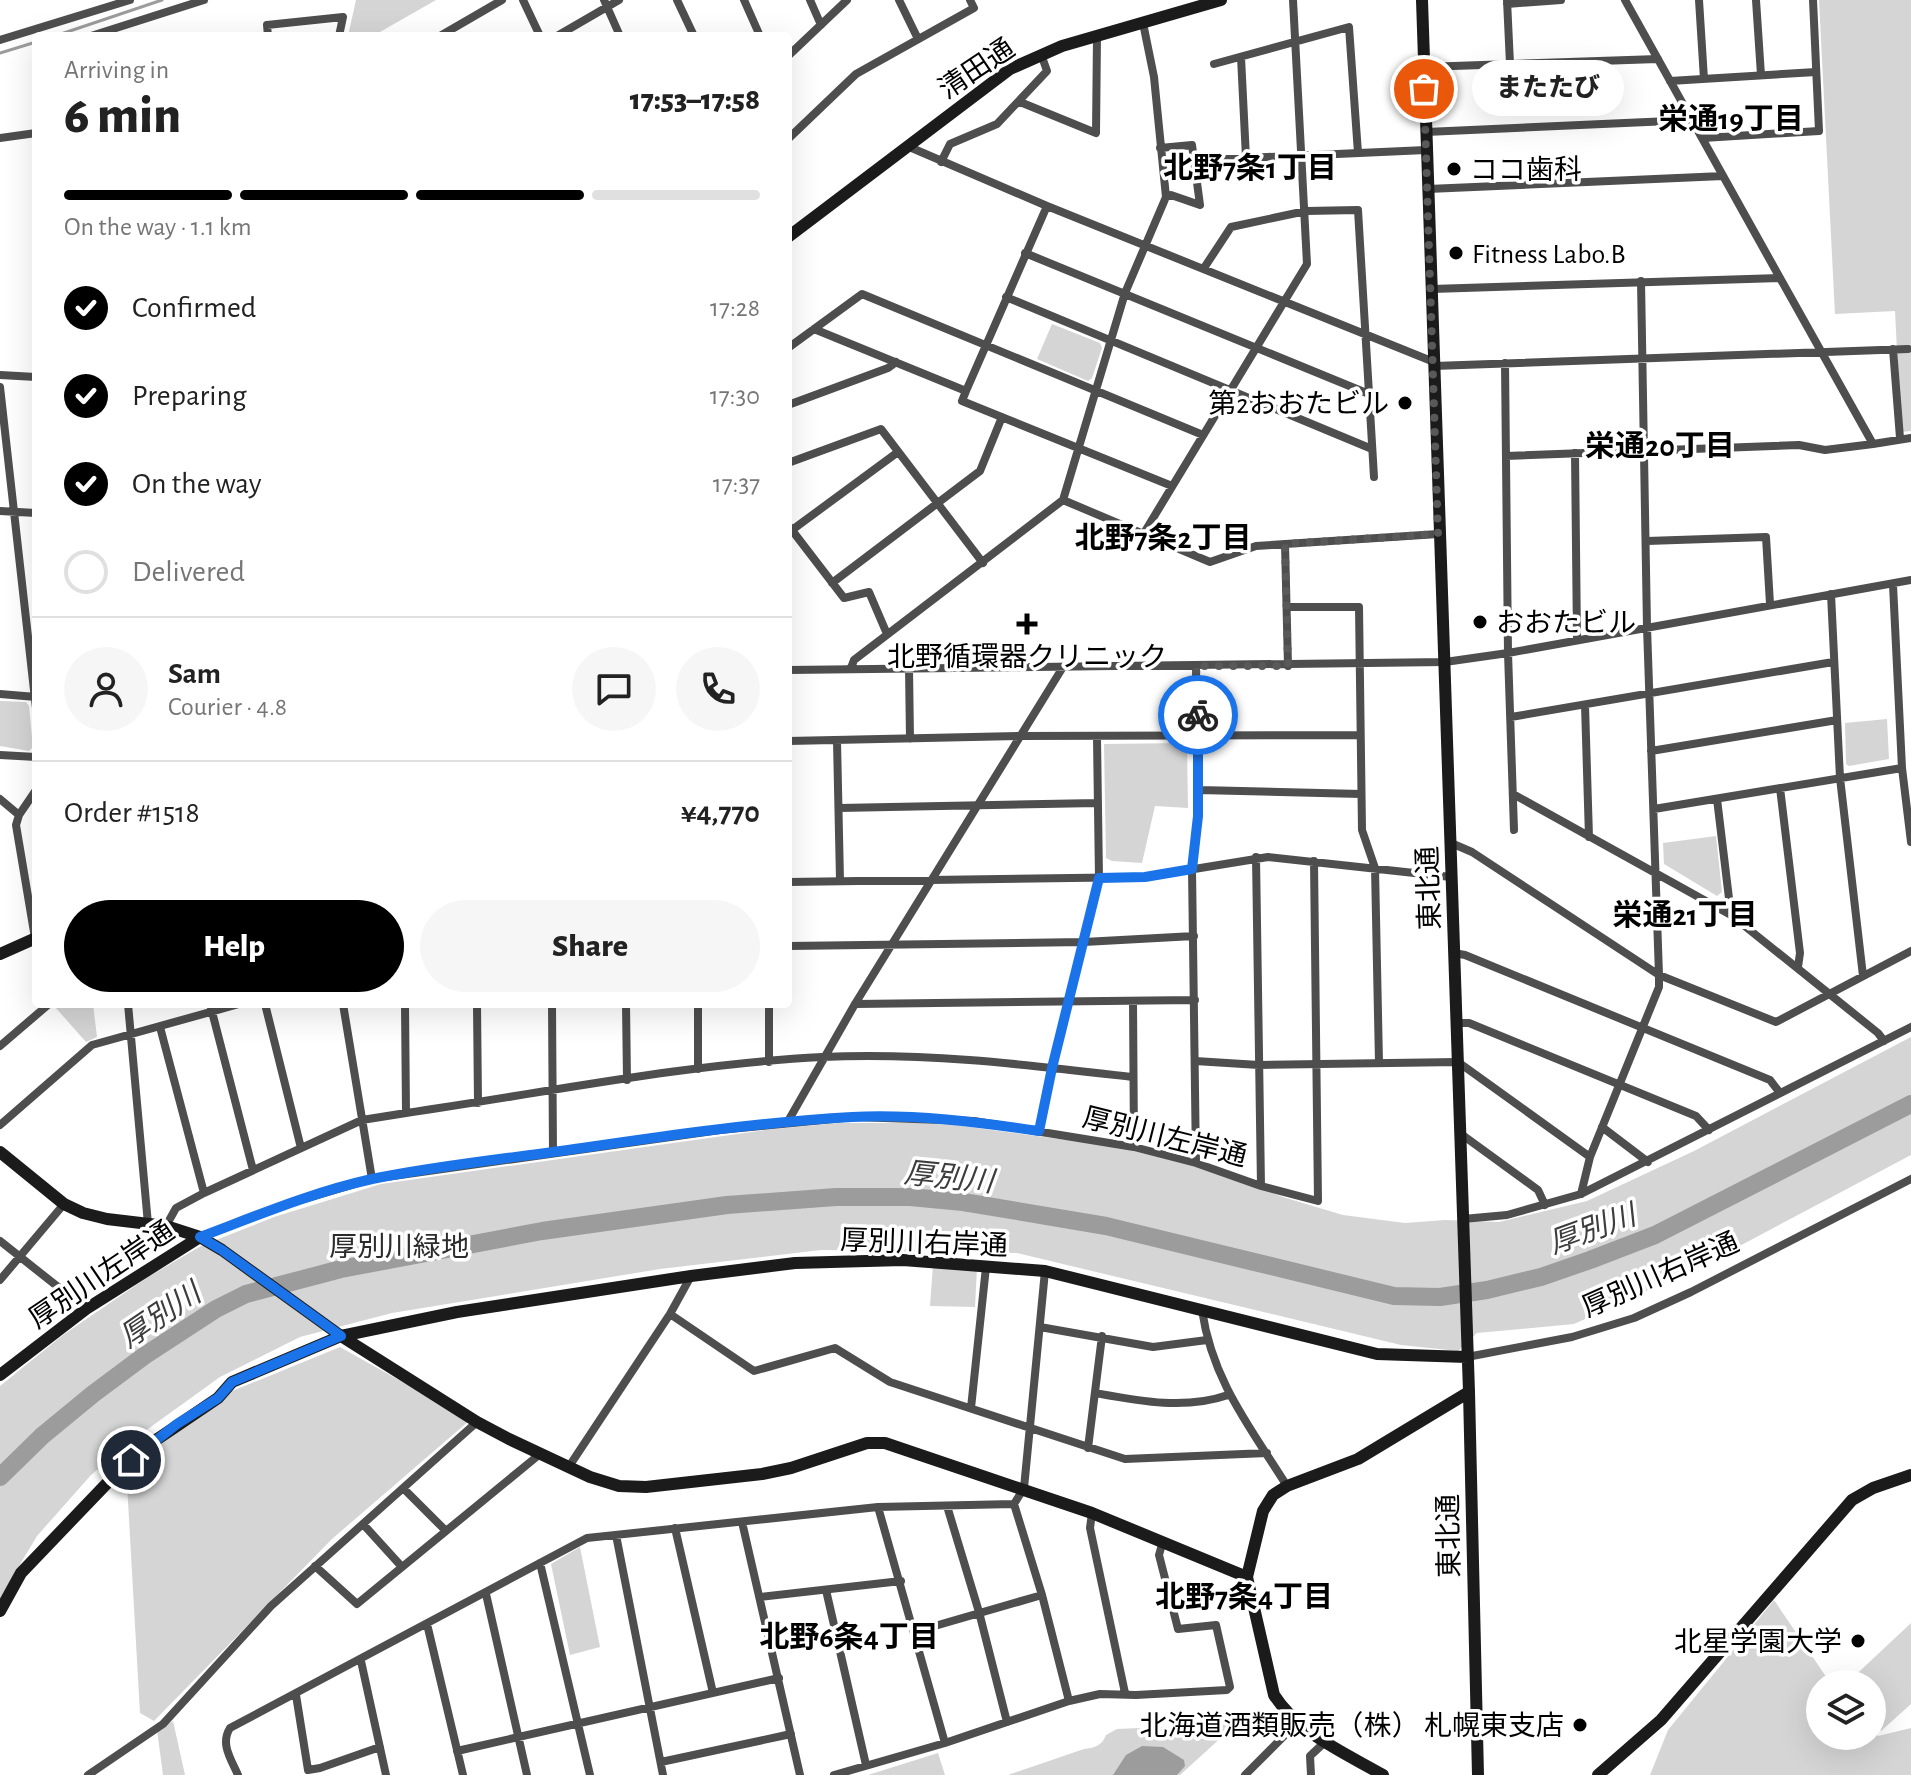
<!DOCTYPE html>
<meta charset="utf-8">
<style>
body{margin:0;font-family:"Alegreya Sans","Noto Sans JP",sans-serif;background:#f6f6f6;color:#222;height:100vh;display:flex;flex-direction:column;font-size:30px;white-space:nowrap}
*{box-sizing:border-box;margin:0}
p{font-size:26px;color:#767676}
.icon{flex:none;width:44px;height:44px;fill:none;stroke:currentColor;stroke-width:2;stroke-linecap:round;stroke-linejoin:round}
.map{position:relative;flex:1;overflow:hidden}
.side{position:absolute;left:32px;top:32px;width:760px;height:976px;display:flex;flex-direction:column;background:#fff;border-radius:8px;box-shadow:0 8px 32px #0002}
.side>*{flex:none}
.tools{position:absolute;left:1806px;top:1670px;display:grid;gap:16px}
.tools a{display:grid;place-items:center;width:80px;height:80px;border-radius:50%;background:#fff;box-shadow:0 8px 32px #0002;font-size:40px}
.pin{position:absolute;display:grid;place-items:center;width:68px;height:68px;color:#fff;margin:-34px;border:4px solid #fff;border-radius:50%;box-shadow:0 2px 8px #0007}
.courier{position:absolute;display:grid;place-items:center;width:80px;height:80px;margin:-40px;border:6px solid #1a73e8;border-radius:50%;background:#fff;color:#222;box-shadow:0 2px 10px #0007}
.bubble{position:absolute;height:56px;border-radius:28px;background:#fff;box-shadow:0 8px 32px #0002;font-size:26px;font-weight:800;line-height:56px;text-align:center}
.summary em{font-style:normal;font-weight:800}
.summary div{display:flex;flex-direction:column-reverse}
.summary{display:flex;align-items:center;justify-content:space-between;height:136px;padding:0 32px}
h1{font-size:52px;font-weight:800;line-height:60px}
.bar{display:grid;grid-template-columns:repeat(4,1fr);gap:12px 8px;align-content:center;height:96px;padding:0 32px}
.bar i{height:10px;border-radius:6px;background:#e0e0e0}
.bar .current{background:#000}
.bar p{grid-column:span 4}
.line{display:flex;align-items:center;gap:20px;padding:0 32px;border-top:2px solid #e0e0e0}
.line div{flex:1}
.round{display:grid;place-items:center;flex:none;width:84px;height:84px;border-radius:42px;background:#f6f6f6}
ol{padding:0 32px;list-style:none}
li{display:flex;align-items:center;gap:24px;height:88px}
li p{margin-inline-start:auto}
li .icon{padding:8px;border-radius:50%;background:#000;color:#fff;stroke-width:4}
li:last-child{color:#767676}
li i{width:44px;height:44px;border:4px solid #e0e0e0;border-radius:50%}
.button{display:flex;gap:16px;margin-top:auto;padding:16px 32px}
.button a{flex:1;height:92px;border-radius:48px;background:#000;color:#fff;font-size:32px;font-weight:800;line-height:92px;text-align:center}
.button a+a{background:#f6f6f6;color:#222}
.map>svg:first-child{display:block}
.green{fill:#d5d5d5}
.water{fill:#9c9c9c}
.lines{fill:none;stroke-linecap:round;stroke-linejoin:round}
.stream{stroke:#9c9c9c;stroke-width:3}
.river{stroke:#9c9c9c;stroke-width:18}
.street{stroke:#4e4e4e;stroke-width:8}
.secondary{stroke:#1b1b1b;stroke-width:12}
.done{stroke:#595959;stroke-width:8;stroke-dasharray:0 14.4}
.route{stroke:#1a73e8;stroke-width:10}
.poi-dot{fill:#000;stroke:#fff;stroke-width:3}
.labels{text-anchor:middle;stroke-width:7;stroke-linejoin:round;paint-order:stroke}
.street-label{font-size:28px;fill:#000;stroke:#fff}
.poi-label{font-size:28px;fill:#000;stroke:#fff;text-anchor:start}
.park-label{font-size:28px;fill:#2c2c2c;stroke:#fff}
.neighbourhood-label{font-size:30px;font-weight:bold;fill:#000;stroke:#fff}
.water-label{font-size:30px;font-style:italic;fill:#3d3d3d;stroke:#fff}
</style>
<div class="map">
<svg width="1911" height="1775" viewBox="0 0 1911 1775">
<rect width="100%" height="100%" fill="#fff"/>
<!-- green -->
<path class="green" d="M356,0H436L373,36H348Z
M1819,0H1911V431L1901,432L1895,311L1835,314Z
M1052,324L1100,343L1102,348L1092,378L1088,381L1037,359Z
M0,701L26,702L29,706L33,747L29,751L0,746Z
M1887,719L1889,759L1849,766L1846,764L1845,723Z
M1187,743L1188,808L1155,806L1142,863L1112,861L1106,858L1104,744Z
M1716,836L1722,892L1717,896L1664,864L1663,843Z
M59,1004H93L97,1037L86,1042L55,1007Z
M1911,1037V1155L1700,1267L1574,1324L1477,1333L1458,1351L1401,1345L1017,1253L821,1250L660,1269L392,1313L300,1337L220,1377L134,1439L91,1475L37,1536L0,1598V1386L63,1335L148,1277L201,1246L274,1217L381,1184L765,1130L837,1123H939L1127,1148L1206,1169L1286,1198L1343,1215L1405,1223L1445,1220L1499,1222L1587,1201L1694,1151Z
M933,1265L977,1268L975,1307L930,1306Z
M340,1347L470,1420L332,1539L154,1721L140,1713L127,1484L121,1476L225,1394Z
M580,1547L600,1647L570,1655L551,1564Z
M1774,1600L1831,1684H1820V1736H1872V1729L1878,1736L1911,1728V1775H1650L1668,1730Z
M1911,1623V1704L1881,1731L1872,1721V1684H1846Z
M173,1721L185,1775H163L157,1730Z
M1232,1724L1224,1735L1180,1775H1008L1084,1749C1094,1748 1102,1746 1106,1735L1117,1729Z
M938,1753L945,1775H868Z"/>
<!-- water -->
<path class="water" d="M1142,1746L1163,1747L1184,1760L1185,1766L1177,1775H1113L1126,1755Z"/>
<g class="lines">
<!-- stream -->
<path class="stream" d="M55,36L162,0
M0,53L36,42"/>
<!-- river -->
<path class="river" d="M0,1477L42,1436L93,1394L144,1356L216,1309L246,1294L341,1269L542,1231L727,1205L836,1197H910L963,1202L1106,1226L1394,1296L1440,1297L1487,1290L1541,1277L1590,1260L1655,1235L1911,1104"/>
<!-- street -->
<path class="street" d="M523,0L540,36
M604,0L620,36
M677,0L694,36
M744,0L760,36
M810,0L821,25
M899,0L918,39
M1507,0L1510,64
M1625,0L1780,278
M1699,0L1704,79
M1756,0L1761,75
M1507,4L1561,0
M91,36L204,0
M268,36L267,25L343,17L339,36
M440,36L502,0
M557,36L619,0
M0,40L130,0
M788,56L847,0
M1241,57L1246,158
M1214,64L1349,27L1358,153
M1424,67L1658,59
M1670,81L1816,72
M1020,102L1096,133L1097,36
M1426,132L1692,120
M0,138L36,133
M1703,138L1819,131L1813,0
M788,139L856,74L974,8L970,0
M907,146L1047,206L1434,362
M1160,148L1192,145L1200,205L1171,195L1166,197
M1223,159L1426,150
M941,162L950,144L997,124L1047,71L1041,54
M1428,189L1723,176
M1025,253L1369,394
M1204,268L1231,227L1306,211L1358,210L1374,477
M1432,289L1780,278L1873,444L1911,438
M1006,297L1372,449
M814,329L966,391L962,401L1172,486
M788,348L862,294L1203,435
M1893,349L1900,438
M1505,363L1508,653L1514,830
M1434,366L1908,349
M0,375L36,377
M0,387L36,708
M966,391L1047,206
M788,405L888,368L896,362
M1575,453L1577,640
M1506,456L1799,445L1825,450L1873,444
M788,463L881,429L983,563
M1063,500L1210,562L1256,546L1438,534
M0,511L36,513
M788,525L844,598L869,592L887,634
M792,530L898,452
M1144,533L1307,264L1293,0
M1647,541L1766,537L1770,604
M1285,544L1288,666
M832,583L980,471L1002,417
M1893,585L1902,768L1911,842
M1831,594L1840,778L1863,976
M1288,607H1359L1362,830L1375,868L1379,1063
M1196,666L1198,816L1192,869L1196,1163
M851,668L854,660L1063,500L1125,293L1166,197L1154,77L1143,23
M909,668L910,739
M788,670L1445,662L1508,653L1911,580
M0,694L36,697
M1585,705L1589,837
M1511,717L1833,662
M788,741L1020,736L1360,735
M837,741L840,880
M1651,751L1837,720
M0,755L36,757
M1780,788L1800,953L1798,967
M1199,790L1361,794
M1513,794L1731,915L1878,1033L1884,1041
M0,799L19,815
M1717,799L1731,915
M839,808L1097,803
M1654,809L1902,768
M1451,843L1472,852L1659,975L1647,627L1641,281
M1256,857L1261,1186
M788,882L1145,877L1268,857L1451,877
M35,938L16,825L19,815L36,790
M788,946L1084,942L1194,936
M1454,953L1465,955L1770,1080L1780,1093
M1133,1001L1134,1147
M128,1004L148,1224
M210,1004L253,1170
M265,1004L301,1148
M343,1004L372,1179
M405,1004L406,1113
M477,1004L478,1103
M552,1004L553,1152
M626,1004L627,1080
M698,1004V1069
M769,1004V1062
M855,1004L1195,1000
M1457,1023H1469L1696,1116L1709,1130
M160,1027L204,1193
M0,1046L49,1004
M1195,1061L1259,1065L1458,1062L1590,1157
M787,1123L855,1004L1063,667
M0,1125L92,1045L239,1004
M1602,1127L1648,1162
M1039,1131L1052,1068L1099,878L1097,738
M1461,1134L1538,1190L1545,1205
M1581,1194L1590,1157L1659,987V975L1776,1022L1911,951
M1463,1219L1507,1215L1581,1194L1911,1027
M166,1226L176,1208L204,1193L362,1120L406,1113C544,1093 684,1064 822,1057C926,1052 1029,1065 1132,1077
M200,1237L291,1203L372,1179L720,1130L854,1117L974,1121L1134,1147L1196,1163L1261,1186L1318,1201L1314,861
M0,1241L86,1309
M0,1280L64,1204
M1202,1310C1212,1380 1250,1427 1287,1486
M670,1314L754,1371L835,1348L890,1382L1125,1459L1267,1453
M1040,1327L1153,1347L1207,1340
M1467,1357L1572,1337L1634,1318L1691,1292L1911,1179
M1095,1393C1139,1401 1185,1410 1228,1395
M971,1408L986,1267
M1088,1448L1102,1336
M568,1468L670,1314L691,1276
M403,1488L445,1530
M1014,1504L1042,1595L1069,1701
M947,1506L979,1612L1007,1722
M878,1507L945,1743
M1092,1513L1090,1528L1125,1693
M742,1522L800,1775
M363,1524L402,1567
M675,1528L713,1693
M616,1535L663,1775
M540,1563L590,1775
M315,1566L357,1604L540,1454
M826,1590L866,1765
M486,1594L527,1775
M760,1597L901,1581
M427,1624L463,1775
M914,1632L1042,1595
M361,1661L386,1775
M296,1695L308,1770L320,1768L380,1747
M457,1751L779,1678
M661,1762L791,1734
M88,1775L163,1724L271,1606L477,1422
M238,1775C231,1759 220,1744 230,1728L587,1538L878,1507L1014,1504L1024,1488L1045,1271
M834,1775L945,1743L1069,1701L1100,1694L1136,1695L1227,1690L1230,1687L1216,1625L1178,1629L1159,1555L1163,1541
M1245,1775L1297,1723
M1311,1775L1310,1756L1326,1741"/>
<!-- secondary -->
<path class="secondary" d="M1422,0L1469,1392L1478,1775
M788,237L1010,69L1062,46L1221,0
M0,954L36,938
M0,1152L64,1204L83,1213L107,1219L166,1226L200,1237L222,1250L341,1336L477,1422L509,1439L590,1477L619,1486L646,1487L762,1474L791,1468L867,1443H885L1092,1513L1247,1577
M0,1375L86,1309L200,1237
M0,1611L21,1573L113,1477L156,1440L218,1398L232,1382L341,1336L457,1312L691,1276L795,1263L903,1260L1045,1271L1377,1354L1467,1357
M1383,1775C1345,1753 1298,1733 1274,1695L1247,1577L1263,1511L1273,1495L1287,1486L1358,1459L1469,1392
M1598,1775L1661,1720L1852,1500L1873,1488L1911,1475"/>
</g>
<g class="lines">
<!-- done -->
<path class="done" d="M1198,715L1196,666H1288L1285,544L1438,534L1424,89"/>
<!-- route -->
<path class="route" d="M131,1460L177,1424L218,1398L232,1382L341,1336L222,1250L200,1237C256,1216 313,1192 372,1179C439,1165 513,1158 582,1148C671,1135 762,1122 852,1117C915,1114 978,1122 1039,1131L1052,1068L1099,878L1145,877L1192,869L1198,816V715"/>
</g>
<!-- markers -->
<g class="poi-dot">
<circle cx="1454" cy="169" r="8"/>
<circle cx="1456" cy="253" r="8"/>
<circle cx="1405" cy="403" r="8"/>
<circle cx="1480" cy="622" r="8"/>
<path d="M1023 612h8v8h8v8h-8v8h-8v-8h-8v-8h8z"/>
<circle cx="1858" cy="1641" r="8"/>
<circle cx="1580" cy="1725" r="8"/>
</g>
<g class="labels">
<!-- street labels -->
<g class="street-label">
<text transform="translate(976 68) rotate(-34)" y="10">清田通</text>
<text transform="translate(1428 888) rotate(-92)" y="10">東北通</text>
<text transform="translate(1165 1136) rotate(14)" y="10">厚別川左岸通</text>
<text transform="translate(924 1242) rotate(2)" y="10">厚別川右岸通</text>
<text transform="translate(101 1274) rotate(-34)" y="10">厚別川左岸通</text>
<text transform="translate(1660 1274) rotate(-24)" y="10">厚別川右岸通</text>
<text transform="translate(1448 1536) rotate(-91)" y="10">東北通</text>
</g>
<!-- poi labels -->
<g class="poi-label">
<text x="1470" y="179">ココ歯科</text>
<text x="1472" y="263">Fitness Labo.B</text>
<text x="1389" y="413" text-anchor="end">第2おおたビル</text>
<text x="1496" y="632">おおたビル</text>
<text x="1027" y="666" text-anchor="middle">北野循環器クリニック</text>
<text x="1842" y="1651" text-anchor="end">北星学園大学</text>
<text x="1564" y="1735" text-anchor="end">北海道酒類販売（株） 札幌東支店</text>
</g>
<!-- park labels -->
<g class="park-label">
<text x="399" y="1256">厚別川緑地</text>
</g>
<!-- neighbourhood labels -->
<g class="neighbourhood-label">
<text x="1731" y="129">栄通19丁目</text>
<text x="1250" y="178">北野7条1丁目</text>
<text x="1660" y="456">栄通20丁目</text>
<text x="1163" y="548">北野7条2丁目</text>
<text x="1685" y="925">栄通21丁目</text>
<text x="1244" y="1607">北野7条4丁目</text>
<text x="849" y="1647">北野6条4丁目</text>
</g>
<!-- water labels -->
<g class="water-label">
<text transform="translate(949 1177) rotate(6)" y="10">厚別川</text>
<text transform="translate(1592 1229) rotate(-20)" y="10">厚別川</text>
<text transform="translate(160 1315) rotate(-34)" y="10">厚別川</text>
</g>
</g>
</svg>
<div class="tools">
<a><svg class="icon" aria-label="layers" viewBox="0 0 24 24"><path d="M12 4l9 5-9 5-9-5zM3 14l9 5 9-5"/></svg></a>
</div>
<div class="pin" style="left:1424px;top:89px;background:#ea580c"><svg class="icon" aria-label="bag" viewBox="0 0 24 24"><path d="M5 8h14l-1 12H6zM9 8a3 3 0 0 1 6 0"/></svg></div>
<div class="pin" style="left:131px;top:1460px;background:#1f2937"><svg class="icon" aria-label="home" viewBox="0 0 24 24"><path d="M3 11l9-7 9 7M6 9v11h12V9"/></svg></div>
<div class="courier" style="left:1198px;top:715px"><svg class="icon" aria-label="bike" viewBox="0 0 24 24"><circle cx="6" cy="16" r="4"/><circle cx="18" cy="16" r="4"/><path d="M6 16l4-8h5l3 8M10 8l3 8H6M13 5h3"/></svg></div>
<div class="bubble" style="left:1472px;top:60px;width:152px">またたび</div>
<section class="side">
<div class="summary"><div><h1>6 min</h1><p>Arriving in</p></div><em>17:53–17:58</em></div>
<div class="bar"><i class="current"></i><i class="current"></i><i class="current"></i><i></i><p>On the way · 1.1 km</p></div>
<ol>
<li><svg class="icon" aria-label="check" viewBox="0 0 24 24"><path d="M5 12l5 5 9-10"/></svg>Confirmed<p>17:28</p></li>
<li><svg class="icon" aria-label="check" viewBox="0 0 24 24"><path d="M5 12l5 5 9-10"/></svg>Preparing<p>17:30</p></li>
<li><svg class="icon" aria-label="check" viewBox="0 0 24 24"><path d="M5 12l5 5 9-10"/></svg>On the way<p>17:37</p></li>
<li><i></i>Delivered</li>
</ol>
<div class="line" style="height:144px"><a class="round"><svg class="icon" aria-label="person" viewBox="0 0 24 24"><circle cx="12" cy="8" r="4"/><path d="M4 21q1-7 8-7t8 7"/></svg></a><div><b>Sam</b><p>Courier · 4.8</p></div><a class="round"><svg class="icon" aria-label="chat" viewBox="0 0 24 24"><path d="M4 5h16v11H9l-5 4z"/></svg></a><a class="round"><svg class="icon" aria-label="phone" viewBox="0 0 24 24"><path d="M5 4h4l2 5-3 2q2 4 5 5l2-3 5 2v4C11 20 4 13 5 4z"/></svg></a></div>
<div class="line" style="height:104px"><div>Order #1518</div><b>¥4,770</b></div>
<div class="button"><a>Help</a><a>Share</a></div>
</section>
</div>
